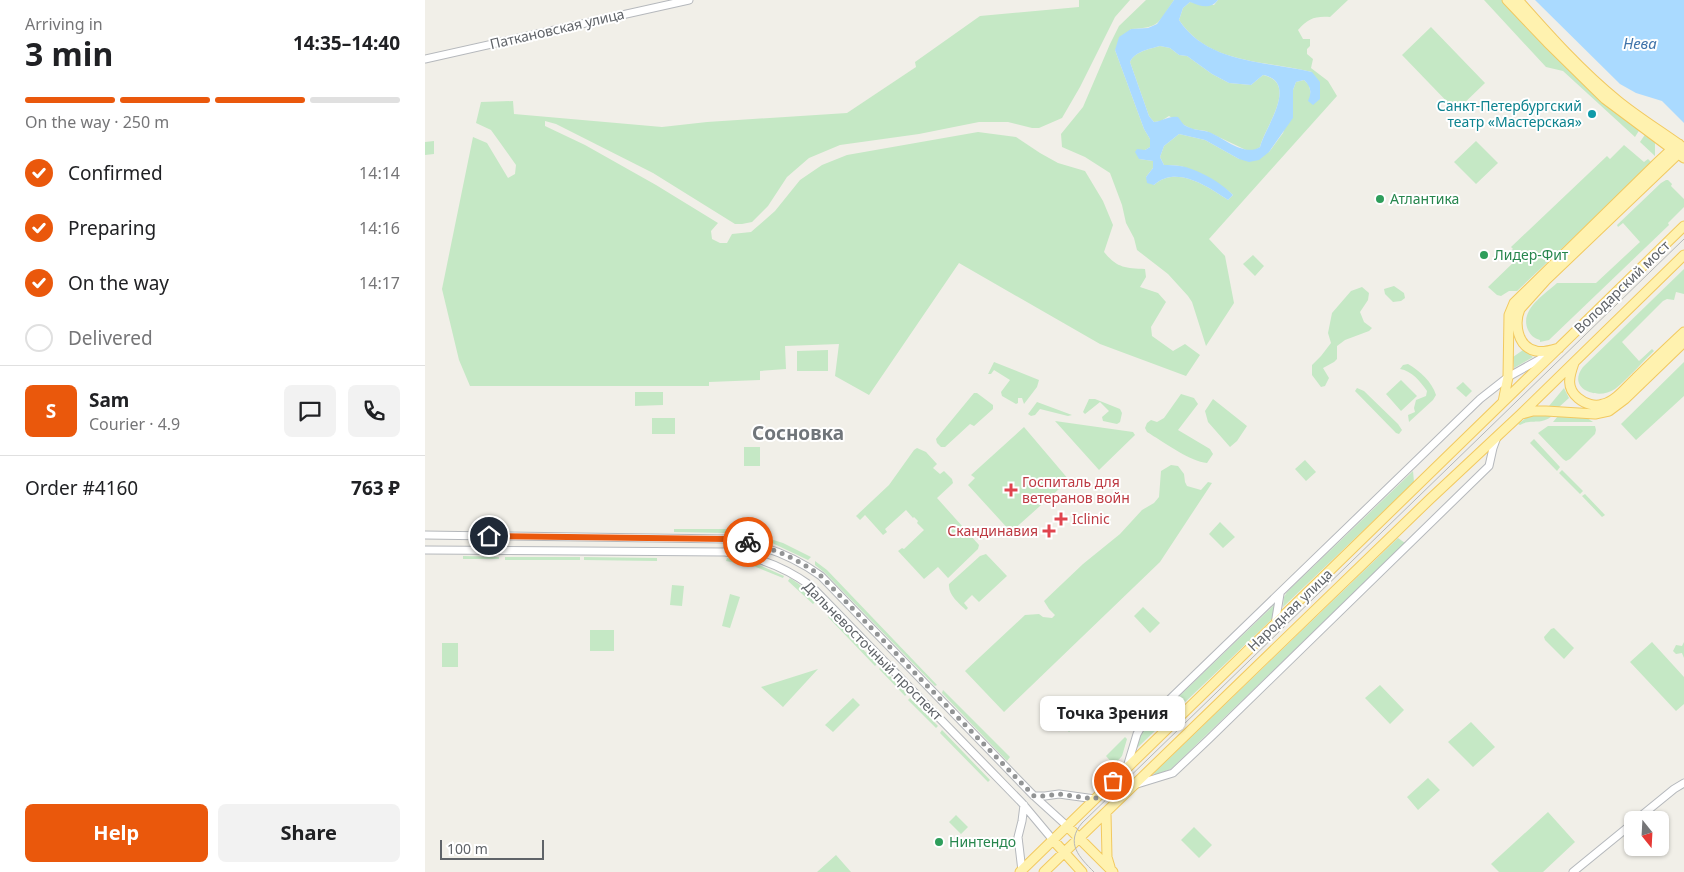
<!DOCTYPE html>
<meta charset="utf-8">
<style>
body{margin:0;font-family:"Noto Sans",sans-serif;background:#f2f2f2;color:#202124;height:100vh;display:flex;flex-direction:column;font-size:19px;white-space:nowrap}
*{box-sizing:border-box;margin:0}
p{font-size:16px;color:#757577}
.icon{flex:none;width:28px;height:28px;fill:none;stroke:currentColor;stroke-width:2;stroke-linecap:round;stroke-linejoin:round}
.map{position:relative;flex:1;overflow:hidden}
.sheet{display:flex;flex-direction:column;background:#fff;width:425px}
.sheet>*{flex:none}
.needle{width:32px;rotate:162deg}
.fabs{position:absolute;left:1199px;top:811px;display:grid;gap:10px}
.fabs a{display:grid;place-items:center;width:45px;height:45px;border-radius:8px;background:#fff;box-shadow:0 1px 4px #0004;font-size:25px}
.scale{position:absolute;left:15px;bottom:12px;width:104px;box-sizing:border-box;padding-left:5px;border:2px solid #5f6368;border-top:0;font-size:14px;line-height:18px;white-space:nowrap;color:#5f6368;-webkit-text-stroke:4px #fff;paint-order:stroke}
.pin{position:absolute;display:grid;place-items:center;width:42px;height:42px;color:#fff;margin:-21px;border:2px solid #fff;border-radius:50%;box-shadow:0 1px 5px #0007}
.courier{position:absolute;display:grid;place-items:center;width:50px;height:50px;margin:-25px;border:4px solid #ea580c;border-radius:50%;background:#fff;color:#222;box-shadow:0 1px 6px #0007}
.bubble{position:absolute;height:35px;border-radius:8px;background:#fff;box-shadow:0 1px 4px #0004;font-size:16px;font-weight:700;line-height:35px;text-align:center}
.overview em{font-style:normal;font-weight:700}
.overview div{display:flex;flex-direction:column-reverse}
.overview{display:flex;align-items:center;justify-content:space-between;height:85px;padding:0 25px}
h1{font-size:32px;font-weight:700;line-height:38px}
.bar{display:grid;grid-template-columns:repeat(4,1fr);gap:8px 5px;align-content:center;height:60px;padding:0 25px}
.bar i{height:6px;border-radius:4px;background:#e0e0e0}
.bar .selected{background:#ea580c}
.bar p{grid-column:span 4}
.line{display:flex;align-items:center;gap:12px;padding:0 25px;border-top:1px solid #e0e0e0}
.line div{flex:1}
.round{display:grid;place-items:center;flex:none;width:52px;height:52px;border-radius:8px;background:#f2f2f2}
ol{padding:0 25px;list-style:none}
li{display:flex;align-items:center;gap:15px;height:55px}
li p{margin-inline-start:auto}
li .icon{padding:5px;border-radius:50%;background:#ea580c;color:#fff;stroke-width:4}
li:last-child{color:#757577}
li i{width:28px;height:28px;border:2px solid #e0e0e0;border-radius:50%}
.button{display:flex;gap:10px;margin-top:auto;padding:10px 25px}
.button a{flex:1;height:58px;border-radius:8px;background:#ea580c;color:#fff;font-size:20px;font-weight:700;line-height:58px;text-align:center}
.button a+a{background:#f2f2f2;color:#202124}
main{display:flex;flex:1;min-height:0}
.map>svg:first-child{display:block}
.green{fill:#c5e8c5}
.water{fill:#aadaff;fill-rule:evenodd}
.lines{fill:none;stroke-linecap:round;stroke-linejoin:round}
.minor-casing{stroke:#b5b8bc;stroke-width:9}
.major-casing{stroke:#f2c960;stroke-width:11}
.minor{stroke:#fff;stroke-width:7}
.major{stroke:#fff2af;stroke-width:9}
.tram{stroke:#b6b7b8;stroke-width:1}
.done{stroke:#929495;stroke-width:5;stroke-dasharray:0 9}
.route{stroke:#ea580c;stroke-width:6}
.culture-dot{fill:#0f9aa8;stroke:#fff;stroke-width:2}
.leisure-dot{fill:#2e9e5b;stroke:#fff;stroke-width:2}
.health-dot{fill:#e0444e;stroke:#fff;stroke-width:2}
.labels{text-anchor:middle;stroke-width:4;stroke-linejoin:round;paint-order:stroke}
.street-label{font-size:14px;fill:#5f6368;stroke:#fff}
.culture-label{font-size:14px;fill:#0d838f;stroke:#fff;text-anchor:end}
.leisure-label{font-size:14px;fill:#27864d;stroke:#fff;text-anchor:start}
.health-label{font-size:14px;fill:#be3a42;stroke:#fff;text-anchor:start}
.water-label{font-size:15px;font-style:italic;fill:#4174aa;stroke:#fff}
.district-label{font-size:19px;font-weight:bold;fill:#70757a;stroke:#fff}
</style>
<main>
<section class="sheet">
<div class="overview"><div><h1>3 min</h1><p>Arriving in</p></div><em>14:35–14:40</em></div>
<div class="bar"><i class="selected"></i><i class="selected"></i><i class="selected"></i><i></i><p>On the way · 250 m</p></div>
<ol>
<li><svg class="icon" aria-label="check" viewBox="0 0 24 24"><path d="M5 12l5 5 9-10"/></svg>Confirmed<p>14:14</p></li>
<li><svg class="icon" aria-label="check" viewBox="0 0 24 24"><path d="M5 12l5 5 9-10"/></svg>Preparing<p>14:16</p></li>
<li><svg class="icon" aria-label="check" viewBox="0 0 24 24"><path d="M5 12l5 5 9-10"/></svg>On the way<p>14:17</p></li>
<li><i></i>Delivered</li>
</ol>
<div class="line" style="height:90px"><b class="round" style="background:#ea580c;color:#fff">S</b><div><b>Sam</b><p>Courier · 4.9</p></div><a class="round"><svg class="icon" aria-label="chat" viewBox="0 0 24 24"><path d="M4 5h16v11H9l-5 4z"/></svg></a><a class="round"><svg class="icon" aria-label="phone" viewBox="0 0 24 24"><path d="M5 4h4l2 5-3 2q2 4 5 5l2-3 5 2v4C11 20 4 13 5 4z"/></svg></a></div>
<div class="line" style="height:65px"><div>Order #4160</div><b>763 ₽</b></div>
<div class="button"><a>Help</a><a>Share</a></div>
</section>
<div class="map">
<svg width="1259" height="872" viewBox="0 0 1259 872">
<rect width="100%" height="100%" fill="#f1efe8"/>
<!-- green -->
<path class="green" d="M654,0H705L690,17L655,87L637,118L614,128H607L583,122H554L494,134L415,145L384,158L362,177L343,206L327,222L317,224H310L228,173L131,124L120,121V126L160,145L231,185L293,223L286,231L287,239L295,243H302L307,234L326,232L350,211L375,180L397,165L422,155L553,132L591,137L615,153L633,163L660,171L678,201L688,225L679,252C692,268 700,268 720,269L721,277L715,287L733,293L741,302L726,327L727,336L748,351L760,344L775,355L761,376L675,344L534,263L444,395L410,376L414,344L360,346L361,369L335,371V380L284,382V386H45L34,360L17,289L48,137L62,143L83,178L90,174L91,165L66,130L51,123L56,102L88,101L89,114L237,127L282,122L422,113L491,67L490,62L555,16L654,7Z
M721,0H749C734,22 735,28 706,29L690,50L719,129L725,139V147L720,150L714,159L728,161V168L721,177L729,185C751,165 782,186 803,200L808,195C800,186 766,168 755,166C750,165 744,165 739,165L735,157L739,146L754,134L780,140L814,159L844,152L858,133L868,104V90L871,82L879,80L884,85L888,105L887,72C840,60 784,65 754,20L758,8L765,2L789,5L793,0H923L905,17C889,16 883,19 873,30L878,39H885V46L882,49V54L888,59L886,68L903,81L912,96L784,239L800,256L809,303L781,346L767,302L763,296L743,274L712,250L709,238L701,223L697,205L685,173L660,157L637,147L636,134L658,107L685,44L694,26Z
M1059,0H1079C1122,45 1163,95 1215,129L1210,137L1138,71L1121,67Z
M1006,27L1060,83L1031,111L977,55Z
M735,46L745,48L754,55L762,56L787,74L804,83L826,85L838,75C875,83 839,128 835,147L829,151L821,150L781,131L767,129L759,125L744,116L736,121L729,122L724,116L705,62C710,51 725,49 735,46Z
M1221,133L1230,143V156L1215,142Z
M9,141V154L0,155V142Z
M1051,141L1073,163L1051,184L1029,162Z
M1199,145L1219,162L1223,159L1227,163L1092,291H1084L1076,296L1072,295L1063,287L1092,259L1085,251L1088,249L1086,247L1182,156L1185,159Z
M1241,180H1243L1247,184L1246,186L1259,199V207L1243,223L1244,225L1124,340L1115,342V340C1109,338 1106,336 1103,330C1094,310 1119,295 1132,283H1171L1215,242L1198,223L1193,227L1192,225L1236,183Z
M828,255L839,266L830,276L818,264Z
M1259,269V294L1251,292L1249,300L1242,299L1238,301L1197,342L1214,361L1227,349L1229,351C1216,363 1204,378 1190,389C1173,401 1141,389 1158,367Z
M969,286L979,293L980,298L976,301L968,302L960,294L959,289Z
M937,287L944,293L943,300L935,312L939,322L947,328L944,331L920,340L912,346V359L909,362L898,368L904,378L900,386L896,387L887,375V365L896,356L906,343L903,333L907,313L926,291Z
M403,350V371H372V351Z
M1098,350L1108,357L1089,368L1088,357Z
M569,362L614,380L612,387L599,404L597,398H593V403L591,404L577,396L576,392L585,380L569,370L566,374H563Z
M1259,362V396L1211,440L1196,424Z
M983,364C995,371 1007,382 1011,395L1008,400L984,422L983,415L990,412L989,408L991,400L1001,396L1002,391C995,381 987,371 975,369L978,365Z
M976,380L992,396L976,411L961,394Z
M1038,382L1047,391L1041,397L1031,388Z
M932,388L939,391L973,424L977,430L974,434L971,433L930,391Z
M1139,388L1144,398L1134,407L1124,406Z
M210,392H238V405L210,406Z
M549,393H552L568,405V409L549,426L545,424L520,447H516L512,443L511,439Z
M756,394L769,398L773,404L753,430L785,449L788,454L782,463C766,462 737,441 722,432L720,428L722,423L726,420L732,422L739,418Z
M664,399H670L695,409L697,413L695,422L692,424L678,421L677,417L684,411L675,402L660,414L658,412Z
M788,399L822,426L812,441L805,447L783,422L780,411Z
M612,402L647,415L643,416L615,409L610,415L606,416L603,414Z
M1110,415L1127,416C1115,426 1106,418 1095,425L1093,424L1101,418Z
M1133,416L1162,418L1168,422H1128Z
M227,418H250V434H227Z
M630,421L708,432L710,435L674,470Z
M1123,426H1170L1171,430L1170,434L1145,459L1141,461L1138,459L1113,433Z
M599,427L644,480L586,532L543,485L550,478L546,475Z
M1109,439L1135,467L1132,471L1105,443Z
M319,447H335V466H319Z
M492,448L501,452L512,464L508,468L515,474L519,471L527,479L528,483L526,485L512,498L554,545L553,549L523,578L513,567L499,579L473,551L477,548L479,549L499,530L492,523L493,521L489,517L488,518L481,510L460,529L462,532L458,535L440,515L435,520L431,516L464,485L489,450Z
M880,460L891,472L881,481L870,469Z
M746,465L753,466L759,474L760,482L762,486L776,490L783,482L787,483L735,562L579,712L540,671L600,615L614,614L618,617L627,618L630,615L624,609L619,601L658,564L695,534L717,510L729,503L734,497L736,471Z
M1137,470L1158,491L1155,494L1134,473Z
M988,471L989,482L858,607L859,597L862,592Z
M1160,494L1180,515L1177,517L1157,496Z
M795,522L810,537L798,548L784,534Z
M249,529H302L336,536L333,538L301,533L249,532Z
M342,538L358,543L386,557L383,560L343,541Z
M973,538L980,543L746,769L730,775L729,773Z
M561,554L582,576L554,602L547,595L539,603L543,608L541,610C534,603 523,595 524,584L555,556Z
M38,556L74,557V559H38Z
M80,557H155V560H80Z
M159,557L232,558V561L159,560Z
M302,558L332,564L359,576L358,578L331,567L301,561Z
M390,561L402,570L512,685L510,686L400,573L390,565Z
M365,578L374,584L391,601L388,604L363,581Z
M247,585L259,586L257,606L245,605Z
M305,594L315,597L305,628L297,626Z
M849,605H850L847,619L711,749L715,735L719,730Z
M718,607L735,623L725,633L709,616Z
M405,615L452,664L450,666L403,617Z
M1129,628L1149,648L1139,659L1120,640L1119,637L1126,629Z
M165,630H189V651H165Z
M1227,642L1259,677V704L1251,711L1205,662Z
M1259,642V658L1257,653L1251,654L1248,651L1251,645L1257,646Z
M17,643H33V667H17Z
M456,667L482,694L480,696L454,669Z
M393,669L358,707L336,687Z
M955,685L979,710L965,724L940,698Z
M518,690L585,757L582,761L517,693Z
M428,698L435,705L408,732L400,725Z
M485,698L513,726L511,728L483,700Z
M642,699L660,717L644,732L626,714Z
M1046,722L1070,747L1048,767L1023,742Z
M517,730L565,780L563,782L515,733Z
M700,737L702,739L697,756L689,765L681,756Z
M1003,778L1015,790L993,810L982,797Z
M1123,812L1150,842L1118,872H1074L1066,864Z
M531,815L543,827L536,834L524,822Z
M769,827L787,845L774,858L756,840Z
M411,855L426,872H392Z"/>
<!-- water -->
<path class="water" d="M749,0H793C785,10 775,6 765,2L758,8L754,20C783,64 841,61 887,72L895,82V99L888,105L883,101C887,92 886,87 879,80L871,82L868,90V118L844,152L834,160L824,162L814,159L780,140L754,134L739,146L735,157L739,165C744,165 750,165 755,166C771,168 797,183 808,195L803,200C782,186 751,165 729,185L722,183L721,177L728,168V161L714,159L710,152L712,149L720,150L725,147V139L719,129L690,50L694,37L706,29L723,28L732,24ZM735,46L745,48L754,55L762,56L787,74L804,83L826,85L838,75C875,82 839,129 835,147C819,157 799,138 784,132C776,130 768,130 761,126C757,124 756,120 753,117C742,116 739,121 729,122L724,116L705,62C710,51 725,49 735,46Z
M1110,0H1259V123L1237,101L1211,93L1195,84Z"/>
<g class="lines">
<defs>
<path id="minor" d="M0,59L264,0
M0,535L302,539C337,544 367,555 396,576L609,796L642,826
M0,550L300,552C332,556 360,567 386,586L597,803L628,840
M850,624L855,594
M702,767L712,734L716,727L1055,399L1083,377L1126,353
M709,785L748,773L784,739L1064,466L1068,448L1072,437
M609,796H620L634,794L670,799
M1211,820L1249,789L1259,783
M597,871L593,837L597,821L599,805
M1148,872L1208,823"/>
<path id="major" d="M1082,0L1122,42L1180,99L1259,158
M1093,0C1124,35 1156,71 1193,101C1214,118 1237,132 1259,148
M1134,348C1127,350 1118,353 1111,351C1092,347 1089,323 1095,309L1121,280L1254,153
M1149,363C1144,377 1141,388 1153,398C1160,404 1170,407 1178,404C1191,401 1202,386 1211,378C1227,362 1243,347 1259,332
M1078,402L1083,377L1084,315L1089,303L1232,163L1248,148L1254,144
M1097,414L1108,411H1121L1170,414L1184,411L1200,399L1259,342
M681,813L682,857L685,867
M642,826L688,872
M628,840L657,872
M595,872L1259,226
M619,872L1004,500L1096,414L1259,255"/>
</defs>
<!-- minor casing -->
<use href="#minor" class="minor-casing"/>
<!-- major casing -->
<use href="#major" class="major-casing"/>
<!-- minor -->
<use href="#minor" class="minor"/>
<!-- major -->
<use href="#major" class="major"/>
<!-- tram -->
<path class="tram" d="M669,872C654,857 640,843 657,823L1259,239"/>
</g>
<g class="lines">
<!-- done -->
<path class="done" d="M323,542C350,549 373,559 396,576L609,796H620L634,794L670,799L688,781"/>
<!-- route -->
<path class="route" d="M64,536L302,539L323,542"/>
</g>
<!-- markers -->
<circle class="culture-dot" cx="1167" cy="114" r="5"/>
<g class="leisure-dot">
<circle cx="955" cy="199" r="5"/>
<circle cx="1059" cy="255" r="5"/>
<circle cx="514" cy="842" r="5"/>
</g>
<g class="health-dot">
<path d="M583.5 482.5h5v5h5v5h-5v5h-5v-5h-5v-5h5z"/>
<path d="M633.5 511.5h5v5h5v5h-5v5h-5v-5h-5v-5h5z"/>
<path d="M621.5 523.5h5v5h5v5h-5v5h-5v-5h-5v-5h5z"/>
</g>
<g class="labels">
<!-- street labels -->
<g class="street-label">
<text transform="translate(132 29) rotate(-13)" y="5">Паткановская улица</text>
<text transform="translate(1197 287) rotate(-44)" y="5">Володарский мост</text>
<text transform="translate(865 610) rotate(-44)" y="5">Народная улица</text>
<text transform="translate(448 651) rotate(45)" y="5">Дальневосточный проспект</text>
</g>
<!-- culture labels -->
<g class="culture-label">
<text x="1157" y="111">Санкт-Петербургский<tspan x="1157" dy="16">театр «Мастерская»</tspan></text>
</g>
<!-- leisure labels -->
<g class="leisure-label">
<text x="965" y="204">Атлантика</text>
<text x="1069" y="260">Лидер-Фит</text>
<text x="524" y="847">Нинтендо</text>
</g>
<!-- health labels -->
<g class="health-label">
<text x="597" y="487">Госпиталь для<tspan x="597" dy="16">ветеранов войн</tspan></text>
<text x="647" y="524">Iclinic</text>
<text x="613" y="536" text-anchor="end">Скандинавия</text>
</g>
<!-- water labels -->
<g class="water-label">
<text x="1215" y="49">Нева</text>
</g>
<!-- district labels -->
<g class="district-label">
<text x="373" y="440">Сосновка</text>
</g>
</g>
</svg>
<div class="fabs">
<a><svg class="needle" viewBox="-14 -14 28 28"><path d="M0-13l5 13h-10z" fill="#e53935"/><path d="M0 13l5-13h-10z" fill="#757577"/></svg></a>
</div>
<div class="scale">100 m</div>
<div class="pin" style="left:688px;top:781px;background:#ea580c"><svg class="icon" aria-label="bag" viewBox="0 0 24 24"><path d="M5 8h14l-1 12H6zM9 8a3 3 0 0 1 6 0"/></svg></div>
<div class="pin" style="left:64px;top:536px;background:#1f2937"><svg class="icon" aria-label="home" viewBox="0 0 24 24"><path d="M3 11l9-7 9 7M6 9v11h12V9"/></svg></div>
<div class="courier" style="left:323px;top:542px"><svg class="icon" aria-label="bike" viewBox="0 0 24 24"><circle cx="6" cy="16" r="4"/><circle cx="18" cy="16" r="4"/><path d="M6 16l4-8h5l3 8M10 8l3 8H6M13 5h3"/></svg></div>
<div class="bubble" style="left:615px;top:696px;width:145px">Точка Зрения</div>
</div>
</main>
